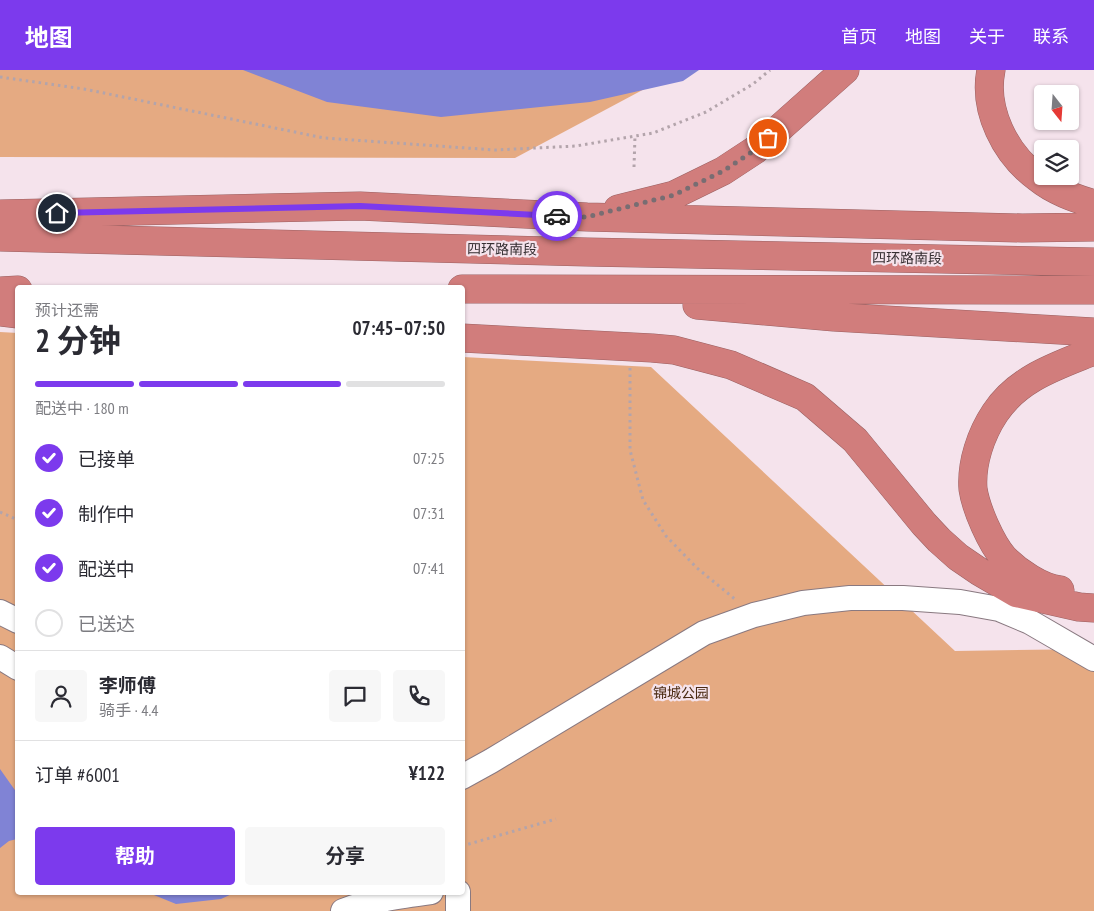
<!DOCTYPE html>
<html lang="zh">
<meta charset="utf-8">
<style>
body{margin:0;font-family:"PT Sans Narrow","Noto Sans SC",sans-serif;background:#f7f7f7;color:#2b2b33;height:100vh;display:flex;flex-direction:column;font-size:19px;white-space:nowrap}
*{box-sizing:border-box;margin:0}
p{font-size:16px;color:#7c7c81}
.icon{flex:none;width:28px;height:28px;fill:none;stroke:currentColor;stroke-width:2;stroke-linecap:round;stroke-linejoin:round}
.map{position:relative;flex:1;overflow:hidden}
.side{position:absolute;left:15px;top:215px;width:450px;height:610px;display:flex;flex-direction:column;background:#fff;border-radius:5px;box-shadow:0 1px 4px #0004}
.side>*{flex:none}
.needle{width:32px;rotate:163deg}
.tools{position:absolute;left:1034px;top:15px;display:grid;gap:10px}
.tools a{display:grid;place-items:center;width:45px;height:45px;border-radius:5px;background:#fff;box-shadow:0 1px 4px #0004;font-size:25px}
.pin{position:absolute;display:grid;place-items:center;width:42px;height:42px;color:#fff;margin:-21px;border:2px solid #fff;border-radius:50%;box-shadow:0 1px 5px #0007}
.courier{position:absolute;display:grid;place-items:center;width:50px;height:50px;margin:-25px;border:4px solid #7c3aed;border-radius:50%;background:#fff;color:#222;box-shadow:0 1px 6px #0007}
.overview em{font-style:normal;font-weight:700}
.overview div{display:flex;flex-direction:column-reverse}
.overview{display:flex;align-items:center;justify-content:space-between;height:85px;padding:0 20px}
h1{font-size:32px;font-weight:700;line-height:38px}
.bar{display:grid;grid-template-columns:repeat(4,1fr);gap:8px 5px;align-content:center;height:60px;padding:0 20px}
.bar i{height:6px;border-radius:4px;background:#e1e1e2}
.bar .selected{background:#7c3aed}
.bar p{grid-column:span 4}
.line{display:flex;align-items:center;gap:12px;padding:0 20px;border-top:1px solid #e1e1e2}
.line div{flex:1}
.round{display:grid;place-items:center;flex:none;width:52px;height:52px;border-radius:5px;background:#f7f7f7}
ol{padding:0 20px;list-style:none}
li{display:flex;align-items:center;gap:15px;height:55px}
li p{margin-inline-start:auto}
li .icon{padding:5px;border-radius:50%;background:#7c3aed;color:#fff;stroke-width:4}
li:last-child{color:#7c7c81}
li i{width:28px;height:28px;border:2px solid #e1e1e2;border-radius:50%}
.primary-button{display:flex;gap:10px;margin-top:auto;padding:10px 20px}
.primary-button a{flex:1;height:58px;border-radius:5px;background:#7c3aed;color:#fff;font-size:20px;font-weight:700;line-height:58px;text-align:center}
.primary-button a+a{background:#f7f7f7;color:#2b2b33}
header{display:flex;align-items:center;gap:30px;box-sizing:border-box;height:70px;padding:0 25px;background:#7c3aed;color:#fff}
header strong{font-size:24px}
nav{display:flex;gap:28px;margin-inline-start:auto;font-size:18px}
.map>svg:first-child{display:block}
.green{fill:#e5aa82}
.water{fill:#8083d5}
.lines{fill:none;stroke-linecap:round;stroke-linejoin:round}
.minor-casing{stroke:#897980;stroke-width:26}
.highway-casing{stroke:#9a6162;stroke-width:29}
.path{stroke:#b3a4ab;stroke-width:3;stroke-dasharray:2.5 4;stroke-linecap:butt}
.minor{stroke:#fff;stroke-width:24}
.highway{stroke:#d17d7c;stroke-width:28}
.done{stroke:#786d72;stroke-width:5;stroke-dasharray:0 9}
.route{stroke:#7c3aed;stroke-width:6}
.labels{text-anchor:middle;stroke-width:4.5;stroke-linejoin:round;paint-order:stroke}
.street-label{font-size:14px;fill:#352e31;stroke:#f5e3ec}
.park-label{font-size:14px;fill:#4b2b13;stroke:#f5e3ec}
</style>
<header>
<strong>地图</strong>
<nav><a>首页</a><a>地图</a><a>关于</a><a>联系</a></nav>
</header>
<div class="map">
<svg width="1094" height="841" viewBox="0 0 1094 841">
<rect width="100%" height="100%" fill="#f5e3ec"/>
<!-- green -->
<path class="green" d="M0,0H680L515,88L0,87Z
M0,262L18,263V822H462L463,287L651,297L955,581L1094,579V841H0Z"/>
<!-- water -->
<path class="water" d="M243,0H699L683,11L590,32L441,47L327,32Z
M0,699L17,723V769L9,771L0,778Z
M205,823L209,824L234,823L221,829L176,834L149,823Z"/>
<g class="lines">
<defs>
<path id="minor" d="M0,542L18,551
M0,587L18,598
M462,707L491,691L704,563L754,545L803,533L850,528H903L960,532L999,539L1030,552L1094,589
M343,841C371,830 401,826 431,822
M458,841V822"/>
<path id="highway" d="M991,0C983,40 1005,84 1038,108C1054,121 1074,128 1094,134
M618,139L674,125L723,101L755,80L845,0
M0,144L360,136L587,147L1022,158L1094,157
M0,167L587,182L1094,192
M462,219L1094,220
M0,221L18,220
M697,235L834,247L1094,262
M0,242L18,244
M462,268L652,278L674,280L731,295L805,327L855,370L924,454L939,470L958,487L980,502L1016,523L1079,537L1094,538
M1060,520C1041,518 1018,502 1004,488C991,473 976,439 973,419C971,393 981,364 995,343C1018,308 1057,296 1094,281"/>
</defs>
<!-- minor casing -->
<use href="#minor" class="minor-casing"/>
<!-- highway casing -->
<use href="#highway" class="highway-casing"/>
<!-- path -->
<path class="path" d="M0,7L84,19L324,68L495,80L576,76L653,63L706,42L753,14L770,0
M634,97L635,66
M630,298V380L643,430L666,466L697,498L736,530
M0,442L18,450
M462,776L556,749"/>
<!-- minor -->
<use href="#minor" class="minor"/>
<!-- highway -->
<use href="#highway" class="highway"/>
</g>
<g class="lines">
<!-- done -->
<path class="done" d="M557,146L587,147L674,125L723,101L755,80L768,68"/>
<!-- route -->
<path class="route" d="M57,143L360,136L557,146"/>
</g>
<g class="labels">
<!-- street labels -->
<g class="street-label">
<text transform="translate(502 179) rotate(1)" y="5">四环路南段</text>
<text transform="translate(907 188) rotate(1)" y="5">四环路南段</text>
</g>
<!-- park labels -->
<g class="park-label">
<text x="681" y="628">锦城公园</text>
</g>
</g>
</svg>
<div class="tools">
<a><svg class="needle" viewBox="-14 -14 28 28"><path d="M0-13l5 13h-10z" fill="#e53935"/><path d="M0 13l5-13h-10z" fill="#7c7c81"/></svg></a>
<a><svg class="icon" aria-label="layers" viewBox="0 0 24 24"><path d="M12 4l9 5-9 5-9-5zM3 14l9 5 9-5"/></svg></a>
</div>
<div class="pin" style="left:768px;top:68px;background:#ea580c"><svg class="icon" aria-label="bag" viewBox="0 0 24 24"><path d="M5 8h14l-1 12H6zM9 8a3 3 0 0 1 6 0"/></svg></div>
<div class="pin" style="left:57px;top:143px;background:#1f2937"><svg class="icon" aria-label="home" viewBox="0 0 24 24"><path d="M3 11l9-7 9 7M6 9v11h12V9"/></svg></div>
<div class="courier" style="left:557px;top:146px"><svg class="icon" aria-label="car" viewBox="0 0 24 24"><path d="M5 17H2v-5l4-1 3-4h7l3 4 3 1v5h-3M9 17h6M6 11h13"/><circle cx="7" cy="17" r="2"/><circle cx="17" cy="17" r="2"/></svg></div>
<section class="side">
<div class="overview"><div><h1>2 分钟</h1><p>预计还需</p></div><em>07:45–07:50</em></div>
<div class="bar"><i class="selected"></i><i class="selected"></i><i class="selected"></i><i></i><p>配送中 · 180 m</p></div>
<ol>
<li><svg class="icon" aria-label="check" viewBox="0 0 24 24"><path d="M5 12l5 5 9-10"/></svg>已接单<p>07:25</p></li>
<li><svg class="icon" aria-label="check" viewBox="0 0 24 24"><path d="M5 12l5 5 9-10"/></svg>制作中<p>07:31</p></li>
<li><svg class="icon" aria-label="check" viewBox="0 0 24 24"><path d="M5 12l5 5 9-10"/></svg>配送中<p>07:41</p></li>
<li><i></i>已送达</li>
</ol>
<div class="line" style="height:90px"><a class="round"><svg class="icon" aria-label="person" viewBox="0 0 24 24"><circle cx="12" cy="8" r="4"/><path d="M4 21q1-7 8-7t8 7"/></svg></a><div><b>李师傅</b><p>骑手 · 4.4</p></div><a class="round"><svg class="icon" aria-label="chat" viewBox="0 0 24 24"><path d="M4 5h16v11H9l-5 4z"/></svg></a><a class="round"><svg class="icon" aria-label="phone" viewBox="0 0 24 24"><path d="M5 4h4l2 5-3 2q2 4 5 5l2-3 5 2v4C11 20 4 13 5 4z"/></svg></a></div>
<div class="line" style="height:65px"><div>订单 #6001</div><b>¥122</b></div>
<div class="primary-button"><a>帮助</a><a>分享</a></div>
</section>
</div>
